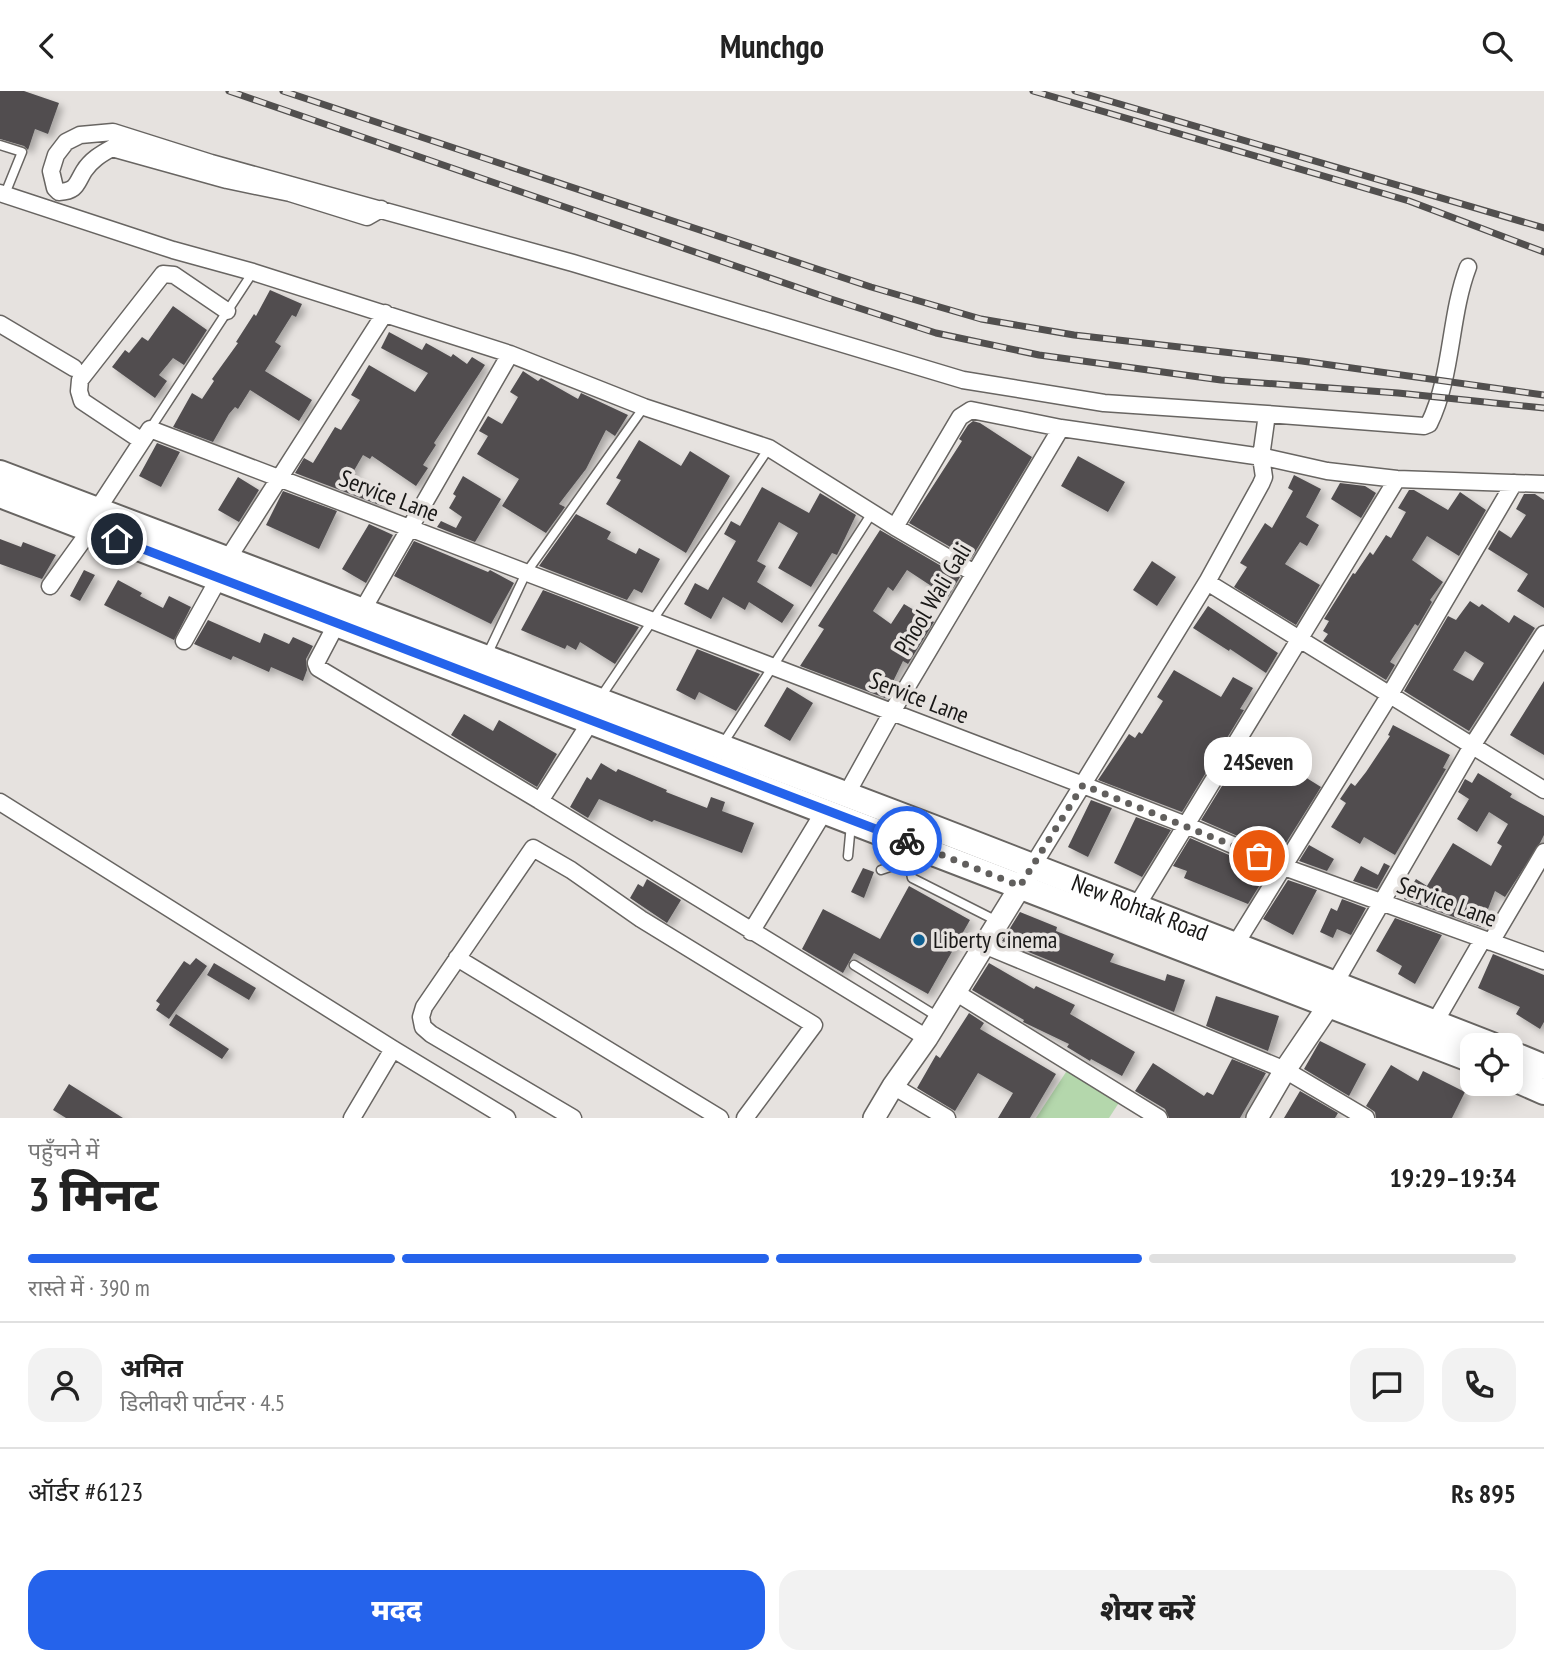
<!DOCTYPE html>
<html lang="hi">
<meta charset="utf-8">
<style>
body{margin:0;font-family:"PT Sans Narrow","Noto Sans Devanagari",sans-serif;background:#f2f2f2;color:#222;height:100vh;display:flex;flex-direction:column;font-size:26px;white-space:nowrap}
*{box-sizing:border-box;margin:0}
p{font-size:23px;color:#767676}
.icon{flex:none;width:38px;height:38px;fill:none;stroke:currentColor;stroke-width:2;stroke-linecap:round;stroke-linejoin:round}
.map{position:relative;height:1027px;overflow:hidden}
.drawer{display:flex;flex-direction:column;background:#fff;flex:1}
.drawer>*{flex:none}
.buttons{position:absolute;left:1460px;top:942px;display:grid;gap:14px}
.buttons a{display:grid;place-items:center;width:63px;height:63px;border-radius:14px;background:#fff;box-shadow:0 4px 18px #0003;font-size:35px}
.pin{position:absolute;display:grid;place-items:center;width:60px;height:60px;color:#fff;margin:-30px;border:4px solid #fff;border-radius:50%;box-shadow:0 2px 7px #0007}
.courier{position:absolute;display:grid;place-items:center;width:70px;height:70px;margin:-35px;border:5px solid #2563eb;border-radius:50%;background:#fff;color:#222;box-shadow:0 2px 9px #0007}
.bubble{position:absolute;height:49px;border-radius:21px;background:#fff;box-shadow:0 4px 18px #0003;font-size:23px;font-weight:800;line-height:49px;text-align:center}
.summary em{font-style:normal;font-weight:800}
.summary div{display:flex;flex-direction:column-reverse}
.summary{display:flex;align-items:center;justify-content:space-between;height:119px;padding:0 28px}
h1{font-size:46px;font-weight:800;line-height:52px}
.bar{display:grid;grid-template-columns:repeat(4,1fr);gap:10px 7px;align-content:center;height:84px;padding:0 28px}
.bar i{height:9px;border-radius:5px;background:#e0e0e0}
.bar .current{background:#2563eb}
.bar p{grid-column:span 4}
.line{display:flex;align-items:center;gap:18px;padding:0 28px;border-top:2px solid #e0e0e0}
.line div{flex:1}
.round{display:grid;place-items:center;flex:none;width:74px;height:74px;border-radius:21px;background:#f2f2f2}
.button{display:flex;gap:14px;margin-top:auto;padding:14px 28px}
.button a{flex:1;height:80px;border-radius:21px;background:#2563eb;color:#fff;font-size:28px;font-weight:800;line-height:80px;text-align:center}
.button a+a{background:#f2f2f2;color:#222}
header{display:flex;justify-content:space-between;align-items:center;height:91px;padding:0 28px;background:#fff;font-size:32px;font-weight:800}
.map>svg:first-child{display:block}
.green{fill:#b4d7ac}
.building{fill:#514e50;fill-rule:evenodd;filter:url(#shadow)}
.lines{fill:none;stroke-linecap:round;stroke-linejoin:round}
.lane-casing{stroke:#686562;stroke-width:11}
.street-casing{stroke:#686562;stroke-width:19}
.secondary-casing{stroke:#686562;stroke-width:24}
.primary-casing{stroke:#686562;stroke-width:28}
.lane{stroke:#fff;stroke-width:8}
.street{stroke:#fff;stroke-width:16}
.secondary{stroke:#fff;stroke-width:21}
.primary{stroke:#fff;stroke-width:24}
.rail-casing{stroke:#514f4e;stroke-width:7}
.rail{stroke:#e6e2df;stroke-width:4.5;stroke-dasharray:13;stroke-linecap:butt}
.done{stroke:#615f5d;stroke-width:7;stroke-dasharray:0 12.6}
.route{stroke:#2563eb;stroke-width:9}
.poi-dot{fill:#0f6092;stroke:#e6e2df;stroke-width:2.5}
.labels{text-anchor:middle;stroke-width:7;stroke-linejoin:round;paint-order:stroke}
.street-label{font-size:24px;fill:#191817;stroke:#e6e2df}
.poi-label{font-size:24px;fill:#191817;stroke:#e6e2df;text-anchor:start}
</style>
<header><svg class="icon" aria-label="back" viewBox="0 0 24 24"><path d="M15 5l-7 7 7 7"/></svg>Munchgo<svg class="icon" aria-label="search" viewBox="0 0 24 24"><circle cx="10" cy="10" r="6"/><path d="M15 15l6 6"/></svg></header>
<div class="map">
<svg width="1544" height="1027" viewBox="0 0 1544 1027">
<defs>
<filter id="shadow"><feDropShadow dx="4.5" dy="4.5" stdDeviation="3.5" flood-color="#0004"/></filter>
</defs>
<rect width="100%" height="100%" fill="#e6e2df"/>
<!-- green -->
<path class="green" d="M1068,978L1120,1010L1109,1027H1036Z"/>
<!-- building -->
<path class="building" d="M0,0H24L59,12L48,43L35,38L28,59L24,55L0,48Z
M270,199L302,213L296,226L292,224L275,251L281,255L265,280L312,309L299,330L250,299L238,318L235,316L229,323L213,351L173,336L192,302L202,308L214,290L212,288L238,252L236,251L254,223L256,225Z
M173,215L207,239L184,274L173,267L159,284L167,290L155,307L112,276L125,259L129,262L142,246L148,250Z
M389,241L422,259L426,252L451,266L453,263L467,273L472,266L485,274L434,352L436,354L423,374L428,377L416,395L372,365L370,368L363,364L352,383L389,402L382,415L295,382L304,367L313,372L335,336L341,339L360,309L351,304L369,274L415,301L428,282L381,257Z
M523,280L538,290L541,287L578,308L581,302L628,324L615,345L606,339L586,378L559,413L565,416L546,442L502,415L519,388L477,363L488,345L479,340L488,325L502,333L518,306L510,301Z
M973,330L980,332L1032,366L971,468L909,432L962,350L959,348L968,334Z
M639,349L681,375L690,360L730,385L686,462L606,413L621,389L616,387Z
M157,352L180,361L161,396L139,385Z
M1078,365L1125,391L1108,421L1061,395Z
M1294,384L1321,398L1306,426L1319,434L1307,455L1300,451L1285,473L1320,494L1296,534L1234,496L1247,476L1240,472L1265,432L1272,437L1293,400L1288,397Z
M463,385L501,408L475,451L437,436L441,430L456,437L462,426L449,417L456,405L453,403Z
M238,386L259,399L239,431L218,419Z
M1340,392L1365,395L1376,402L1361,427L1331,408Z
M762,396L809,422L820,402L856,424L837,464L832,462L811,496L778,477L798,442L779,431L757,470L766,475L757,491L794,514L782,532L749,511L745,519L723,506L711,528L684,513L695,492L708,499L736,450L724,443L731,430L740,435Z
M1409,399H1414L1448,419L1460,401L1486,419L1459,465L1427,445L1412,469L1443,491L1430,509L1432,511L1418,535L1415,533L1390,571L1395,574L1386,589L1323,550L1328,543L1323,540L1329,530L1324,528L1353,482L1355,483L1370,461L1373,464L1386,444L1391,447L1406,421L1398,417Z
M283,400L337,420L319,458L266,434Z
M1524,403H1535L1544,409V517L1517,500L1528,483L1488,458L1499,439L1511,447L1526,424L1516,418Z
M576,423L611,441L607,448L636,463L639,457L660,468L642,502L634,498L627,509L539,475Z
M369,433L393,444L366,492L342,478Z
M880,439L960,486L948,506L907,479L893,500L888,496L873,520L891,533L904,513L934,531L908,573L903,570L885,607L800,575L824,538L818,535Z
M0,448L21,456L23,451L56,464L42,488L0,473Z
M414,450L488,481L490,479L514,492L491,533L394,485Z
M1152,470L1176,486L1157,515L1133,499Z
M84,479L95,484L80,510L70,505Z
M118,489L142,502L140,505L163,517L169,505L191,516L174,549L104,514Z
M543,499L639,536L615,573L580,551L576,559L567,554L565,558L521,539Z
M1470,510L1479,516L1482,513L1509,532L1514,524L1535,537L1469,640L1404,600L1448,525L1456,529ZM1465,560L1484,572L1473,590L1453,579Z
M1208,515L1278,562L1266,582L1230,558L1229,560L1193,537Z
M208,529L260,552L264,542L289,553L293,546L313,555L306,568L307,579L303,590L271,576L269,581L233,565L231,569L194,553Z
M697,558L760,583L736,620L699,601L695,609L676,599Z
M1174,579L1221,606L1233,586L1253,597L1240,618L1244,619L1182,721L1098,689L1129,643L1135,647L1139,641L1142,643L1163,610L1157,606Z
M1544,590V664L1510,644Z
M787,596L813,612L790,650L764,635Z
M464,623L493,640L499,629L557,663L537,696L451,644Z
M1393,634L1450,664L1443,677L1446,678L1395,764L1364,746L1360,753L1331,736L1346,712L1340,708L1351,692L1355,695L1366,681L1390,645L1388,644Z
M1251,668L1282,688L1289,676L1321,696L1279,763L1201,729L1233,677L1242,683Z
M601,672L616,681L618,678L667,699L666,701L707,717L711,706L725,711L722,720L754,732L742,762L654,729L652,731L599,708L588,727L570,716L587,686L591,689Z
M1478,682L1512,703L1510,706L1544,725V744L1540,752L1505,806L1495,800L1481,836L1404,808L1416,788L1427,795L1453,752L1491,775L1502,755L1497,752L1508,733L1489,721L1477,741L1457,728L1469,708L1458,701L1465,688L1472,692Z
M1091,709L1112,717L1088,766L1068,756Z
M1136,726L1171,739L1142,786L1114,772Z
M1190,747L1268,781L1248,813L1184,787L1187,780L1173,775Z
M1309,754L1334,768L1327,780L1299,770Z
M1384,772L1390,775L1377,798L1353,790L1361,775L1378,784Z
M863,777L874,781L864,807L851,801Z
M647,788L681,809L667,832L630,807L638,793L643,796Z
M1288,789L1317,799L1293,844L1263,828Z
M909,795L970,829L928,903L854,862L843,882L802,858L823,818L880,848Z
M1342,808L1366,817L1351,844L1337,838L1333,847L1320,841L1331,817L1337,820Z
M1020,821L1057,836L1056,840L1114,863L1110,871L1165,890L1167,883L1185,889L1174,921L1002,850Z
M1395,827L1442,844L1415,893L1398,883L1402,875L1376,860Z
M1493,863L1544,884V931L1540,938L1516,923L1520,916L1478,897Z
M196,867L207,875L169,928L156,919L160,913L156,910L184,870L190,874Z
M214,872L256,897L249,909L207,884Z
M989,872L1034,898L1036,895L1075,914L1070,923L1135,961L1122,985L1091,968L1090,970L1067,956L1069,953L1023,931L1024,929L972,899Z
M1216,905L1279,925L1268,960L1206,935Z
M969,922L984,932L980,938L1056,983L1030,1027H998L1013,1002L978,982L955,1020L917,997L936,964L940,967Z
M176,923L229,958L222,968L169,934Z
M1320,950L1366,973L1349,1005L1304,978Z
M1232,968L1266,982L1240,1027H1169L1165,1018L1135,1000L1153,972L1204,1005L1207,1001L1213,1004Z
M1391,974L1418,990L1423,980L1465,1001L1452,1027H1376L1375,1021L1366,1015Z
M69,993L123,1027H66L53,1019Z
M1300,1000L1338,1022L1335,1027H1284Z"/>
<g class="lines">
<defs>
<path id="lane" d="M0,54L22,61L5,103
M150,338L253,181
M487,564L526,482L644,316
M600,607L769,357
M722,654L872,422
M919,758L910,778L912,787L997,830
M848,765L851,733
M881,779L890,776L904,756
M854,874L938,926"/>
<path id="street" d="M0,102L173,159L253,181L510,263L644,316L769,357L895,436L960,326L971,319L1061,337L1269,367L1327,380L1397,388L1544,393
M381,118L367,126L290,102L227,89L112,57C101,63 91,69 84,80C76,93 77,100 59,101L55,97L51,80L56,64L66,51L80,44L113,41L211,72L573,172L963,289L1104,312L1267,323L1261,366L1264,386L1261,393L1207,491L1032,776
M0,233L74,277
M1267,323L1424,335L1429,333C1453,284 1449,226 1468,176
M142,350L82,310L79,300L80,289L163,183L174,184L227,220
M97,419L150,338L1083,694L1186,734L1284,776L1544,870
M895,436L974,482
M227,469L385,222
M1207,491L1544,699
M50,495L91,438
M362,520L510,263
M337,532L316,572L318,577L542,711
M184,550L219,487
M591,630L540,710L927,947
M846,704L892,621L1061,337
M0,711L393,958L507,1027
M1136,816L1397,388
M751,841L825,719
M1491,851L1544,761
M984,854L1285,979L1366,1027
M1235,854L1389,605L1514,392
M457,867L720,1027
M1335,892L1472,655L1544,543
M955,901L1159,1027
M1435,931L1483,848
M893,995L947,1027
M352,1027L393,958
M573,1027L431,943L423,936L421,926L424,916L533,757L571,779L641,828L814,934L745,1027"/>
<path id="secondary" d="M874,1027L893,995L927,947L1028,783
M1257,1027L1285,979L1329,914"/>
<g id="primary">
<path id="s1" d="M0,382L932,736L1492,954"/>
<path d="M0,404L1472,969"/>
<path d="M1510,962L1544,976"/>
<path d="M1510,986L1544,1001"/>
</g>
</defs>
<!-- lane casing -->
<use href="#lane" class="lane-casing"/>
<!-- street casing -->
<use href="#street" class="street-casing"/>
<!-- secondary casing -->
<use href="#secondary" class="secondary-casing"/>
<!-- primary casing -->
<use href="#primary" class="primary-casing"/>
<!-- lane -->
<use href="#lane" class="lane"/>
<!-- street -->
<use href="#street" class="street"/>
<!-- secondary -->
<use href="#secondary" class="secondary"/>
<!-- primary -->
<use href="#primary" class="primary"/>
<defs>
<path id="rail" d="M229,0L828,207L936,242L1039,264L1221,289L1398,302L1544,317
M283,0L871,196L981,228L1074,244L1302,270L1544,304
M1033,0L1409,110L1544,161
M1075,0L1544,137"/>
</defs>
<!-- rail casing -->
<use href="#rail" class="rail-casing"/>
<!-- rail -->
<use href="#rail" class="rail"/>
</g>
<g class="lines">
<!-- done -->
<path class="done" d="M907,750L1020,795L1083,694L1259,765"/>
<!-- route -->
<path class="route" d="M117,448L907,750"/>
</g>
<!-- markers -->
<circle class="poi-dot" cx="919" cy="849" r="7"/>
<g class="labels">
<!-- street labels -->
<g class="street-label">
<text transform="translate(389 405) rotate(21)" y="8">Service Lane</text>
<text transform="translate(933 508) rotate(-59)" y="8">Phool Wali Gali</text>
<text transform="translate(919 607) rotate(21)" y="8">Service Lane</text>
<text transform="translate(1447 811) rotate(20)" y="8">Service Lane</text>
<text dy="8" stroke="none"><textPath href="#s1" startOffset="1220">New Rohtak Road</textPath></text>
</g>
<!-- poi labels -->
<g class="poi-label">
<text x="933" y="857">Liberty Cinema</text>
</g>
</g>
</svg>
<div class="buttons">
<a><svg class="icon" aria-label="locate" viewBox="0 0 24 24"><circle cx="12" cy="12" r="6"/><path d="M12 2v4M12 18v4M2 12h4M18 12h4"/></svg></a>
</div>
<div class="pin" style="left:1259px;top:765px;background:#ea580c"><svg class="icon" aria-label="bag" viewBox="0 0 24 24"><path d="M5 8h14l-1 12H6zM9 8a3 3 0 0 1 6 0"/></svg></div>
<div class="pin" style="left:117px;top:448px;background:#1f2937"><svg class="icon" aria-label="home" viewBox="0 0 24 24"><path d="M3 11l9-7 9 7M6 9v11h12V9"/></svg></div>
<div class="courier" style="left:907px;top:750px"><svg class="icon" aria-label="bike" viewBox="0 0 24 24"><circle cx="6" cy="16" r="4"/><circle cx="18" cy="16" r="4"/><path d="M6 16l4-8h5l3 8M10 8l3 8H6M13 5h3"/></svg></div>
<div class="bubble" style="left:1204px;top:646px;width:108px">24Seven</div>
</div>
<section class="drawer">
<div class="summary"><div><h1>3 मिनट</h1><p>पहुँचने में</p></div><em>19:29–19:34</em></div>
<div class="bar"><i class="current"></i><i class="current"></i><i class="current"></i><i></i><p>रास्ते में · 390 m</p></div>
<div class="line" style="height:126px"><a class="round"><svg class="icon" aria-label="person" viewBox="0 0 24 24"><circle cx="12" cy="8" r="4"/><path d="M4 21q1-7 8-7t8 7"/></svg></a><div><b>अमित</b><p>डिलीवरी पार्टनर · 4.5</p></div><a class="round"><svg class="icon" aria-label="chat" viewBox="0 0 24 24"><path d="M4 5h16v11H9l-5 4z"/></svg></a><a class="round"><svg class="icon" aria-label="phone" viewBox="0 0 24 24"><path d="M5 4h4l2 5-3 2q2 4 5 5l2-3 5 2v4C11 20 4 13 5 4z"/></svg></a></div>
<div class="line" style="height:91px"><div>ऑर्डर #6123</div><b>Rs 895</b></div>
<div class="button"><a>मदद</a><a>शेयर करें</a></div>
</section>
